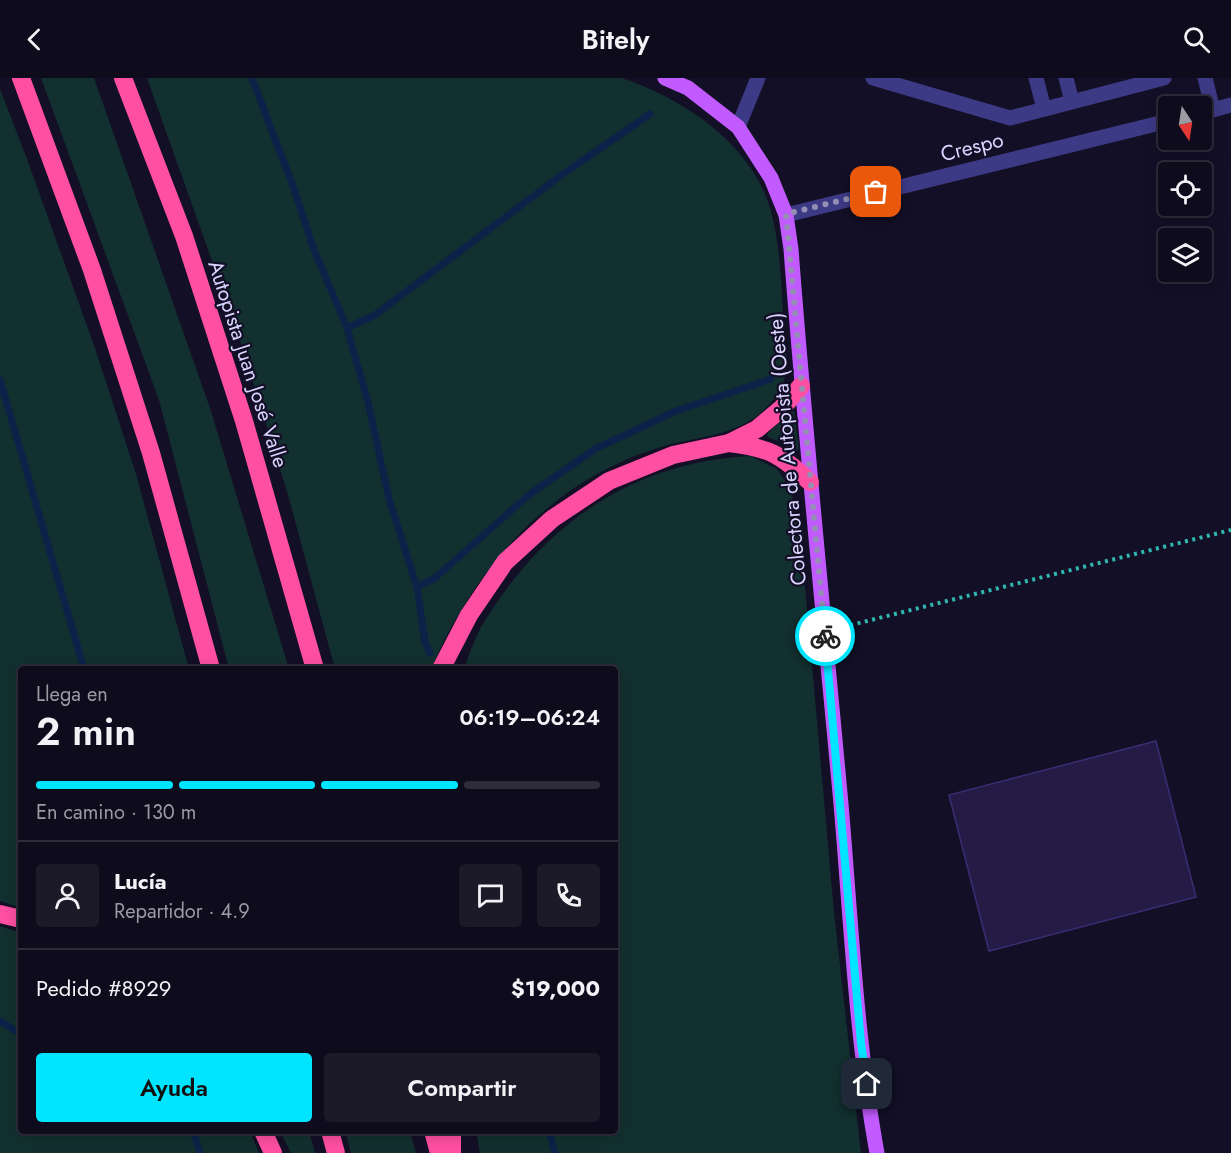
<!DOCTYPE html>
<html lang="es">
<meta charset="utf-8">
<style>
body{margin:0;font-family:Jost,sans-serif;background:#1c1929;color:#f1f3f6;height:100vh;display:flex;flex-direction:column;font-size:22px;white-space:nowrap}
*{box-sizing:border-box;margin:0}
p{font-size:20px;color:#9b9ba3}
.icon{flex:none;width:33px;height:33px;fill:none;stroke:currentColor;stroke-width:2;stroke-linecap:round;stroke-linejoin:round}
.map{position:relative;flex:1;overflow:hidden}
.details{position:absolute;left:18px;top:588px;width:600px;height:468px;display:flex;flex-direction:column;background:#0e0b1c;border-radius:6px;box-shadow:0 3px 15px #0003,0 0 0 2px #2e2b3b}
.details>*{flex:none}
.needle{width:39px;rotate:168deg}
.buttons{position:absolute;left:1158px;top:18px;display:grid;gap:12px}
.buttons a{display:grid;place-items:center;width:54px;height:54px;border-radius:6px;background:#0e0b1c;box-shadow:0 3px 15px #0003,0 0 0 2px #2e2b3b;font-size:30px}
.pin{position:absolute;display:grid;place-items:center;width:51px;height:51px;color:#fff;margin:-26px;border-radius:12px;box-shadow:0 3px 9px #0006}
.courier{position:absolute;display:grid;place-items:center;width:60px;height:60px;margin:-30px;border:4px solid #00e5ff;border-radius:50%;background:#fff;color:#222;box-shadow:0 2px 8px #0007}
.headline em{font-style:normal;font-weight:600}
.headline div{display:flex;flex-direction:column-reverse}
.headline{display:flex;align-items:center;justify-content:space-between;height:102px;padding:0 18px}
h1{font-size:39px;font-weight:600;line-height:45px}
.bar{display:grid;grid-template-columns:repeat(4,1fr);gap:9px 6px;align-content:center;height:72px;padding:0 18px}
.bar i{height:8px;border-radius:4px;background:#2e2b3b}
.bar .on{background:#00e5ff}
.bar p{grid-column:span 4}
.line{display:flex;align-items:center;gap:15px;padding:0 18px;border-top:2px solid #2e2b3b}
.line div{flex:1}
.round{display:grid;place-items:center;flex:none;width:63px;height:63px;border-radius:6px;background:#1c1929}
.primary-button{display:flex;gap:12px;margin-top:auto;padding:12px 18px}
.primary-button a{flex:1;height:69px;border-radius:6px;background:#00e5ff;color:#111;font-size:24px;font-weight:600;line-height:69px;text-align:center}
.primary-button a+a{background:#1c1929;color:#f1f3f6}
header{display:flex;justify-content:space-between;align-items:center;height:78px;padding:0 18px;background:#0e0b1c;font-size:27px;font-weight:600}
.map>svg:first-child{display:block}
.green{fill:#12302f}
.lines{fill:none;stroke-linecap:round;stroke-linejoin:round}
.stream{stroke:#0c2248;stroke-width:7}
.building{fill:#241b47;stroke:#3b2d73;stroke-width:1.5}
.path{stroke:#2fb8b0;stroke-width:4;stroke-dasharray:3 4.5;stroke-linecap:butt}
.minor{stroke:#3d3a85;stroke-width:15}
.major{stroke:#c25bff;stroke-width:15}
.highway{stroke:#ff4fa3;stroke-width:18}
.done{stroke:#948fb3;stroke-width:6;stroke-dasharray:0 10.8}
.route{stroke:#00e5ff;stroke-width:8}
.labels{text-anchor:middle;stroke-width:4.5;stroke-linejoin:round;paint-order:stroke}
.street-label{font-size:21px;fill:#d9d4ff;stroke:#130f26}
</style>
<header><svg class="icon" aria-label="back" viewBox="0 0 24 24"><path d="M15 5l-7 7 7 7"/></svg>Bitely<svg class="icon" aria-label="search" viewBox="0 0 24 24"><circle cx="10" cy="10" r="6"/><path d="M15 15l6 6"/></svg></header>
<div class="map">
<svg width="1231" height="1075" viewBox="0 0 1231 1075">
<rect width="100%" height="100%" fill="#130f26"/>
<!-- green -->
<path class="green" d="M41,0H94L210,330L289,591H229L159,322Z
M147,0H622C682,20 751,65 770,130C780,164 781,202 783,237C785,262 793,295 777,317C747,359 705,356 661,369C552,401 474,490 431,591H335L288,417L239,259Z
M0,11L27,81L95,270L136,396L189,591H21V830L0,823Z
M791,333H794L799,371L795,374L783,365L768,359L767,356Z
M750,378L777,391L790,410L799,441L834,834L861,1075H480L476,1053H615V591H464C469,577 474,562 481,549C541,448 631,384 750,378Z
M0,848L21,855V1053H250L259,1075H0Z
M280,1053H309L315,1075H291Z
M345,1053H410L416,1075H351Z"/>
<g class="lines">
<!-- stream -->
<path class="stream" d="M252,0L294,111L313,169L347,250L368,324L389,421L417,509L425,564L430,575
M347,250L375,237L563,96L650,36
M0,302L84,591
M417,509L435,500L530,416L595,371L676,333L771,301
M0,943L21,956
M193,1053L200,1075
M549,1053L555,1075"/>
</g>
<!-- building -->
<path class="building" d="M1156,663L1196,819L989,873L949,717Z"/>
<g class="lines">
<!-- path -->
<path class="path" d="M843,549L1231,452"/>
<!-- minor -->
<path class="minor" d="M873,0L1010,40L1164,0
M1036,0L1044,31
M1066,0L1072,24
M1205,0L1213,32
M1202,35L1231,27
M738,49L758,0
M786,137L1168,43"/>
<!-- major -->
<path class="major" d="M665,0L688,10L738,49L771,100L786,137L791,171C805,356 824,541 841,726C851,842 856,960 877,1075"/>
<!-- highway -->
<path class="highway" d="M21,0L92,192L151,375L211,591
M123,0L184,158L244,343L315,591
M729,365C770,370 780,376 810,404
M441,591L469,537L505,484L552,441L609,403L673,377L729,365L757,351L782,330L801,308
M0,836L21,841
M263,1053L273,1075
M330,1053L336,1075
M433,1053L439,1075
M452,1053V1075"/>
</g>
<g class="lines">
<!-- done -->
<path class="done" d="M825,558L786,136L876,114"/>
<!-- route -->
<path class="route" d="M825,558L861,965L867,1006"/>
</g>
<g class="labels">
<!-- street labels -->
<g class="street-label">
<text transform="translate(972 69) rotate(-14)" y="7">Crespo</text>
<text transform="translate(248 286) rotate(72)" y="7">Autopista Juan José Valle</text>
<text transform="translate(787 371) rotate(-95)" y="7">Colectora de Autopista (Oeste)</text>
</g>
</g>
</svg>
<div class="buttons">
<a><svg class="needle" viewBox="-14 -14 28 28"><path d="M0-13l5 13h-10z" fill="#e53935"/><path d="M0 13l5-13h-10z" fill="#9b9ba3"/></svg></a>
<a><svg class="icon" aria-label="locate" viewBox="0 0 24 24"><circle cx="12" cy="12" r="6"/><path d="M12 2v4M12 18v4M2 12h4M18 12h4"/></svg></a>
<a><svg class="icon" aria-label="layers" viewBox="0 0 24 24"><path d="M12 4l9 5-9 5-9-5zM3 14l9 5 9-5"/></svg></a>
</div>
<div class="pin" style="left:876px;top:114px;background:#ea580c"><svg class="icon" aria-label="bag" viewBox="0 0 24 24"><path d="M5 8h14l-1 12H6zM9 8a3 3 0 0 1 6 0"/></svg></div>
<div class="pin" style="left:867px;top:1006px;background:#1f2937"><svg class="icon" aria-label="home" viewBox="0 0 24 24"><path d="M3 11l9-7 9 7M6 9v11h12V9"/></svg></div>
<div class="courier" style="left:825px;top:558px"><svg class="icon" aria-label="bike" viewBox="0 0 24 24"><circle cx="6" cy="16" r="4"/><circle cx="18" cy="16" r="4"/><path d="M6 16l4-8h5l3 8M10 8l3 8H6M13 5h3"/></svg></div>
<section class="details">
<div class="headline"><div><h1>2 min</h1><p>Llega en</p></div><em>06:19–06:24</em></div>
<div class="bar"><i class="on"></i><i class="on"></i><i class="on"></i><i></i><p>En camino · 130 m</p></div>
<div class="line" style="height:108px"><a class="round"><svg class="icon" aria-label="person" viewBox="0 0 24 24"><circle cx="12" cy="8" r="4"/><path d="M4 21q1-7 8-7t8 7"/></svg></a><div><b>Lucía</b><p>Repartidor · 4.9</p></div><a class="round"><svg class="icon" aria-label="chat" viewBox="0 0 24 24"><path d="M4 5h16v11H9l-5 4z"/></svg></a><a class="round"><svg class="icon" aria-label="phone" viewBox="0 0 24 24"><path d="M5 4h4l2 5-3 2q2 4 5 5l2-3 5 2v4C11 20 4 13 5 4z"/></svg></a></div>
<div class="line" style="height:78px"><div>Pedido #8929</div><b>$19,000</b></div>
<div class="primary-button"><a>Ayuda</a><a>Compartir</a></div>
</section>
</div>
